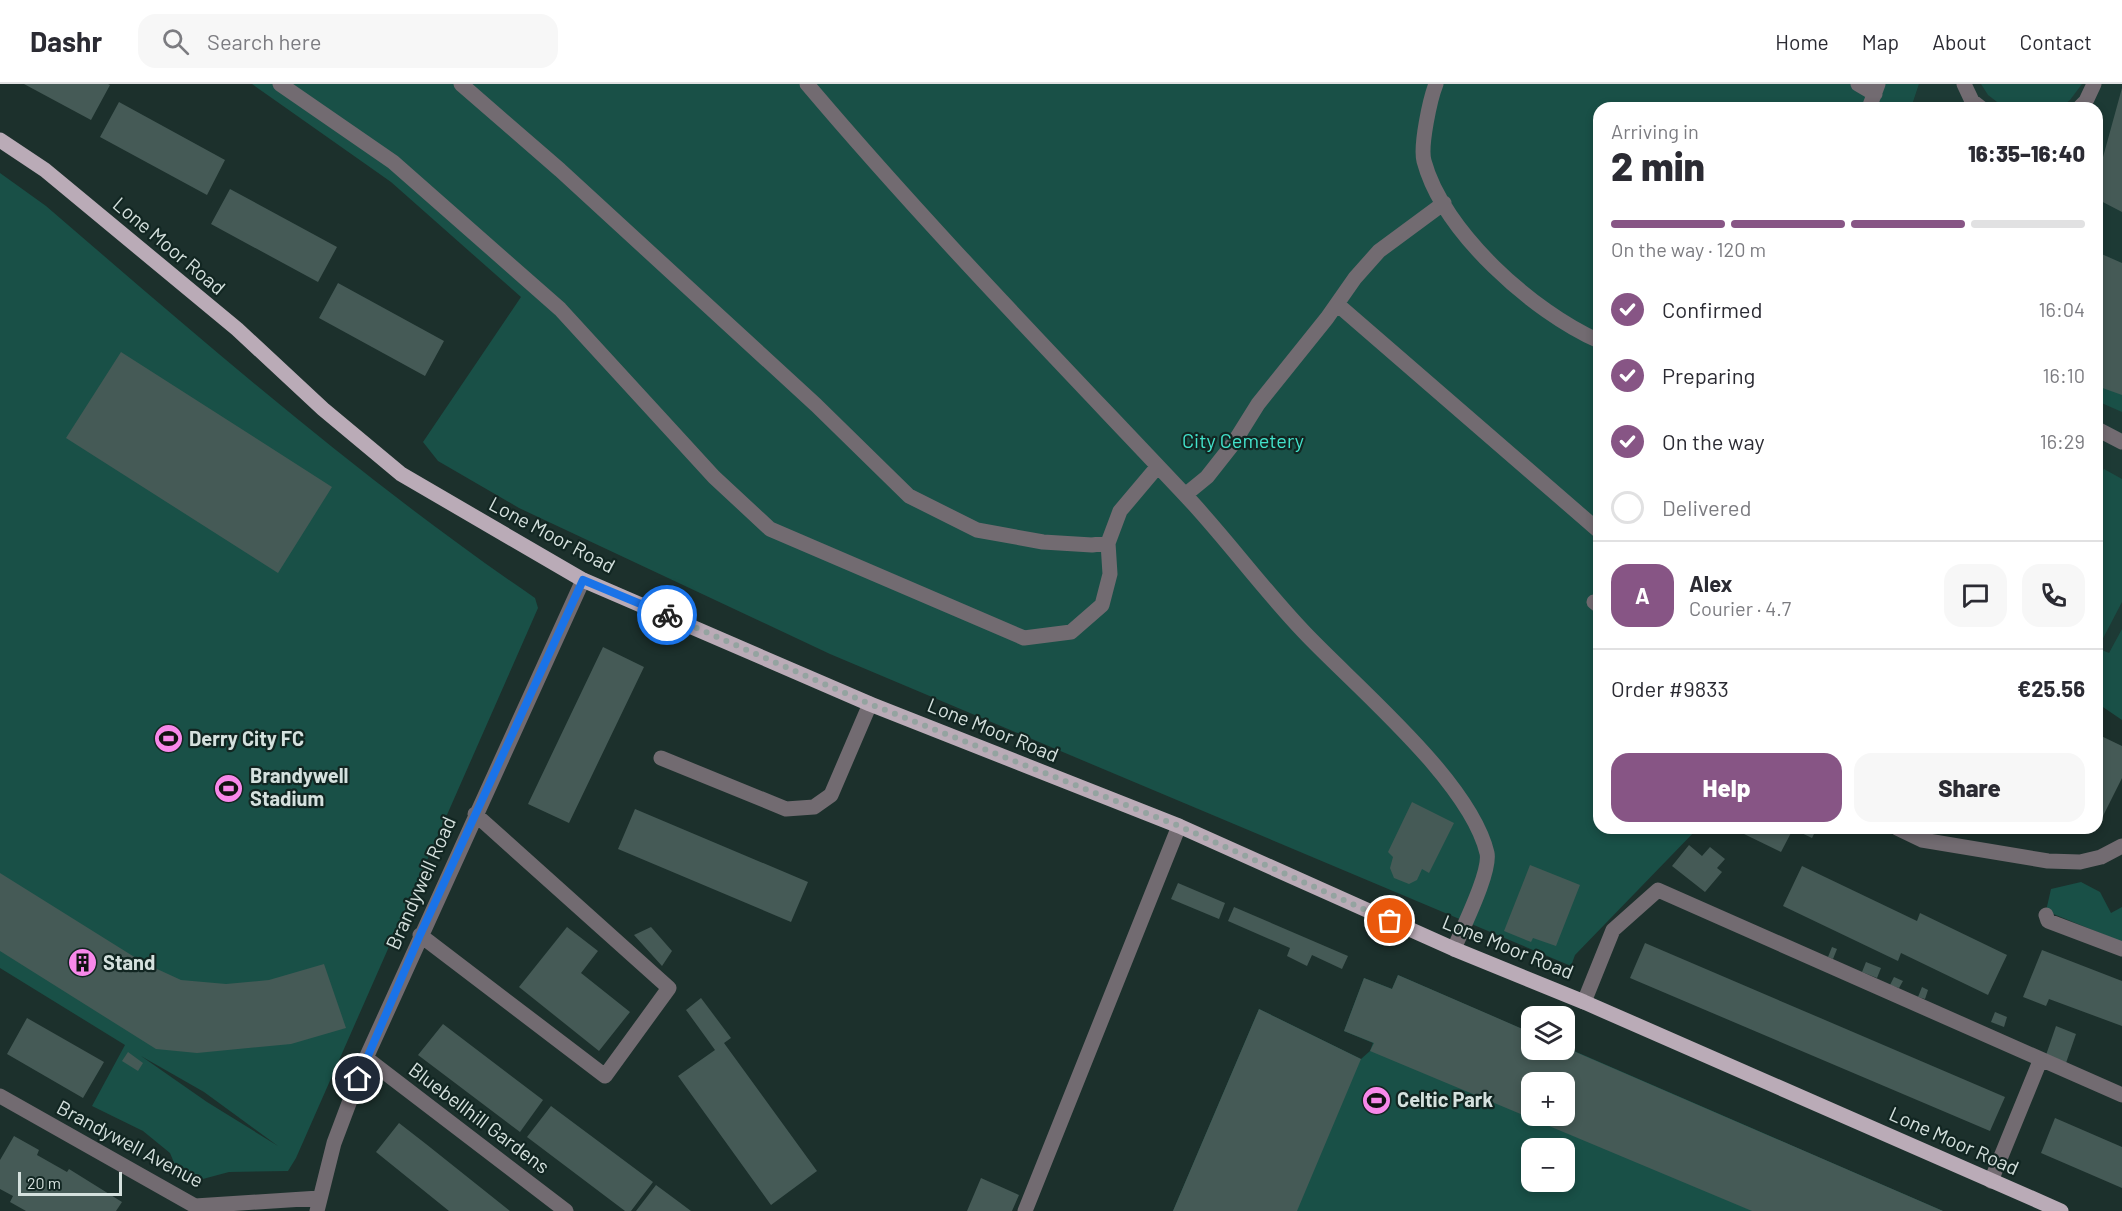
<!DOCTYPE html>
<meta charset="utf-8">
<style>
body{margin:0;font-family:Barlow,sans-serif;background:#f7f7f7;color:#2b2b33;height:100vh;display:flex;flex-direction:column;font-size:22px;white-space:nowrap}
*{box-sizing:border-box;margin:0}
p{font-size:20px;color:#7c7c81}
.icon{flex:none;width:33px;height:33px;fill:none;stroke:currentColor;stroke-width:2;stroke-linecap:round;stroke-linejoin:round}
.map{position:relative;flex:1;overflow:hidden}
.details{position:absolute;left:1593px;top:18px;width:510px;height:732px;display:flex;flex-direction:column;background:#fff;border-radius:18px;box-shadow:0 3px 9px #0003}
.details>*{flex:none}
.controls{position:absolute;left:1521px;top:922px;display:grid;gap:12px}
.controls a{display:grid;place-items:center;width:54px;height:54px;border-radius:12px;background:#fff;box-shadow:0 3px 9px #0003;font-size:30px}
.scale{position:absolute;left:18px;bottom:15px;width:104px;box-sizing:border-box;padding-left:6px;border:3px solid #d5e1de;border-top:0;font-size:16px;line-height:21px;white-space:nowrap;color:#d5e1de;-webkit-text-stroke:4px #122622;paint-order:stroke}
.pin{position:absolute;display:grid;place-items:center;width:51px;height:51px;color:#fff;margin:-26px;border:3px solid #fff;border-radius:50%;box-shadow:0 2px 6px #0007}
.courier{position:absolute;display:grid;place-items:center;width:60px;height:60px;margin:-30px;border:4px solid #1a73e8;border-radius:50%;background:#fff;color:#222;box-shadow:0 2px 8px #0007}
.headline em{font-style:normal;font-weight:800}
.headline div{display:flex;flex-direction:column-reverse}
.headline{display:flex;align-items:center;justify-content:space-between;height:102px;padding:0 18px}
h1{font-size:39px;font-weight:800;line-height:45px}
.bar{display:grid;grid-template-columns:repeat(4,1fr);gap:9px 6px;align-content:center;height:72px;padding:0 18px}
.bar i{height:8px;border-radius:4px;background:#e1e1e2}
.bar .on{background:#875585}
.bar p{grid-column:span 4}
.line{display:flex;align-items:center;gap:15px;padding:0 18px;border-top:2px solid #e1e1e2}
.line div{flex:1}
.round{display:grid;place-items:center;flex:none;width:63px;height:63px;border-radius:18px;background:#f7f7f7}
ol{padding:0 18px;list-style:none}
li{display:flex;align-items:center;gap:18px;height:66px}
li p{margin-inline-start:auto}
li .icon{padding:6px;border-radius:50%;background:#875585;color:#fff;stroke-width:4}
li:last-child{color:#7c7c81}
li i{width:33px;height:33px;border:3px solid #e1e1e2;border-radius:50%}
.button{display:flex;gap:12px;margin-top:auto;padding:12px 18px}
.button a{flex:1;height:69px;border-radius:18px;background:#875585;color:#fff;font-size:24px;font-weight:800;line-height:69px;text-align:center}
.button a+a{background:#f7f7f7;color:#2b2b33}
header{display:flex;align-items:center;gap:36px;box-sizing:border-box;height:84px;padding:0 30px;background:#fff;border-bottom:2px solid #e1e1e2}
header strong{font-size:28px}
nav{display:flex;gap:33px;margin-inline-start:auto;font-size:21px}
.search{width:420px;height:54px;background:#f7f7f7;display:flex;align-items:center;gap:15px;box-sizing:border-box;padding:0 21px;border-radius:18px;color:#7c7c81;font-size:22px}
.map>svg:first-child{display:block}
.built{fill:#1d3a35}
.green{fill:#195047;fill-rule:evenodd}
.building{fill:#455a56;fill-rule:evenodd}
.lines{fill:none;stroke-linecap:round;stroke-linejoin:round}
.minor{stroke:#726b71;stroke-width:15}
.major{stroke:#baabb7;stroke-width:15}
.done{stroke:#94a3a0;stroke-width:6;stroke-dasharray:0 10.8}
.route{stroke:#1a73e8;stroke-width:8}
.labels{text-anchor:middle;stroke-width:4.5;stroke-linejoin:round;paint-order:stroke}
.street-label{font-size:20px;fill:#d5e1de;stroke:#122622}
.park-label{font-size:20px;fill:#42e3cb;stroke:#122622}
.poi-label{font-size:20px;font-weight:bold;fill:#d5e1de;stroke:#122622;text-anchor:start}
</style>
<header>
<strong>Dashr</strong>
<div class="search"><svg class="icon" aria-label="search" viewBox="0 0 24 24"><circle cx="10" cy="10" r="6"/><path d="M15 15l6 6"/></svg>Search here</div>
<nav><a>Home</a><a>Map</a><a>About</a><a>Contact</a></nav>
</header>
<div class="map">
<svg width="2122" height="1127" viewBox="0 0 2122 1127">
<rect width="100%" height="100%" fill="#1c302c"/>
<!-- built -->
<path class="built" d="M1919,0H2122V613L2097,611V24H1911Z"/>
<!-- green -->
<path class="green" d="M252,0H1919L1911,24H1599V744H1698L1575,871L1571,882L830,570L519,424L438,377L423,358L521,213L391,98Z
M1981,0H2082L2070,16L2060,24H2005L1988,11Z
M0,89L46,122C204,258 362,396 535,514L538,524L296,1074L288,1087L229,1088L199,1096L175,1081L170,1069L143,1047L92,1022L125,961L0,884ZM141,972L204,1008L278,1062L207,1018Z
M2097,297L2122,306V328L2097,317Z
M2104,385L2122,395V518L2099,562L2097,397Z
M2122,545V636L2097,619V564L2109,569Z
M2081,798L2100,808L2111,829L2122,823V858L2046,827L2051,805Z
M1398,891L1531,949L1532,966H1564L1565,963L1943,1127H1173L1259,925L1361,975L1370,967L1373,959L1344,947L1364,894L1392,905ZM1532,999H1564V1032H1532ZM1532,1065H1564V1098H1532Z"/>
<!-- building -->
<path class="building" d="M24,0H108L110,1L91,36Z
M2122,4V128L2097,115V95Z
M119,18L225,76L207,111L100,53Z
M230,105L337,163L318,198L211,140Z
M2097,168L2122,179V311L2097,302Z
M338,199L444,257L425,292L319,234Z
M121,268L332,403L278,489L66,354Z
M603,563L644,583L569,739L528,720Z
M2097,650L2122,662V694L2095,748L2087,744H2097Z
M1412,718L1454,739L1429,789L1422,785L1417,796L1409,800L1394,794L1390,784L1393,773L1388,768Z
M635,725L808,798L791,838L618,765Z
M1747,744H1817L1812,754L1793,745L1781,768L1744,750Z
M1689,761L1702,772L1710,763L1725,775L1717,784L1722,788L1705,808L1672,782Z
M1530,781L1580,801L1556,862L1533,854L1531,858L1504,847Z
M1802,782L1917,837L1920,829L2007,871L1988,911L1901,869L1898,877L1783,822Z
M0,789L144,879L181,896L226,900L269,896L324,880L346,944L291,960L197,969L156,965L0,867Z
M1178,799L1225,819L1219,835L1171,815Z
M1234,823L1348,872L1342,885L1312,871L1307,882L1287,872L1290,864L1228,837Z
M567,843L598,867L581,889L630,928L599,967L519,903Z
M651,843L672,867L662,882L634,851Z
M1645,859L2005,1013L1990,1047L1630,894Z
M1832,863L1837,865L1833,875L1828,873Z
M2042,866L2122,897V942L2049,915L2046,922L2023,913Z
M1866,878L1881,884L1877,894L1862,888Z
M1398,891L1532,949V966H1564V963L1943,1127H1752L1370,967L1374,959L1344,947L1364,894L1392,905ZM1532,999H1564V1032H1532Z
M1894,893L1903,897L1899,904L1890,901Z
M1922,903L1928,906L1925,915L1918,913Z
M701,914L731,954L724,959L817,1087L771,1121L678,992L715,966L686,926Z
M1259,925L1361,975L1297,1127H1173Z
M1995,928L2007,933L2004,943L1991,938Z
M27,934L104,978L83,1014L7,970Z
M443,940L543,1016L520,1048L418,971Z
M2056,942L2076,950L2066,979L2046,971Z
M128,968L143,979L138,987L122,977Z
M551,1022L653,1098L631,1127H625L527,1053Z
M2055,1034L2122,1063V1104L2041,1069Z
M399,1039L426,1060L510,1127H449L376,1068Z
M14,1052L39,1066L37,1071L67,1088L69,1085L122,1118L116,1127H26L10,1118L13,1112L0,1105V1076Z
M981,1094L1019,1111L1012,1127H967Z
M656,1101L679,1118L691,1127H636Z"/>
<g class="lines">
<!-- minor -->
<path class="minor" d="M280,0L393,78L560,225L714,393L770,445L1024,554L1071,548L1102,521L1110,490L1108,459L1120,427L1158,382
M461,0L560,86L816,321L909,412L977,446L1043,458L1092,461L1108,459
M807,0C928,143 1060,278 1188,414C1228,457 1263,505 1304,548C1356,603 1470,697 1487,769C1491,788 1462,845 1454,865
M1436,0C1430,15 1420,62 1424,77C1443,148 1533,228 1599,257
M1858,0L1875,10
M1964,0L1972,17L1981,24
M1869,24L1878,0
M2079,24L2086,17L2094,0
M1337,220L1599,447
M2097,345L2122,358
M1185,411L1207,393L1233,360L1258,320L1327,234L1355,194L1379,167L1444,119
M1594,518L1599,522
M661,674L786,725L814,723L831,711L870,620
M1897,744L1922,756L2048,777L2080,778L2101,773L2122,762
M2046,831L2048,837L2122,865
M420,851L605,992L669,904L475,730
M1584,918L1613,846L1658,806L2122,1011
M366,974L566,1127
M0,1012L195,1122L319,1114
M1991,1097L2040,977
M317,1127L334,1059L366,974L583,496
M1025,1127L1179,742"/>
<!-- major -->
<path class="major" d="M0,56L45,86L237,245L323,325L401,390L583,496L870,620L1179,742L1454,865L1584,918L2061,1127"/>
</g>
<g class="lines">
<!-- done -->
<path class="done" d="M667,531L870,620L1179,742L1390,837"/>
<!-- route -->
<path class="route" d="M358,995L420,851L583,496L667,531"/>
</g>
<!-- icons -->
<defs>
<symbol id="stadium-disc" viewBox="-11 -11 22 22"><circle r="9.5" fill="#f888ea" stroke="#122622"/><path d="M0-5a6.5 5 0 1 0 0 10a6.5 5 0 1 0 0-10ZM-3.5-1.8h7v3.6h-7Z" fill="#111"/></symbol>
<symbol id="building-disc" viewBox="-11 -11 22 22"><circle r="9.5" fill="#f888ea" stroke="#122622"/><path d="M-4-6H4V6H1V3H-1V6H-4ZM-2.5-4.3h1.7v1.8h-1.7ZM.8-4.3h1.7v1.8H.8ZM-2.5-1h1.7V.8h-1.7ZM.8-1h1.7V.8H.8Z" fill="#111"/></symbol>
</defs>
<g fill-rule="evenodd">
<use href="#stadium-disc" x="152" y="638" width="33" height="33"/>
<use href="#stadium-disc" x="212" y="688" width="33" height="33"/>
<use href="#building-disc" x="66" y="862" width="33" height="33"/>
<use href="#stadium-disc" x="1360" y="1000" width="33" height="33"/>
</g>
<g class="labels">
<!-- street labels -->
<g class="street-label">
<text transform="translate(169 162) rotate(40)" y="7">Lone Moor Road</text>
<text transform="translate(552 451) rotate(28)" y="7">Lone Moor Road</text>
<text transform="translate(993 646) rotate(22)" y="7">Lone Moor Road</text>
<text transform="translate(421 799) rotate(-66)" y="7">Brandywell Road</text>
<text transform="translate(1508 863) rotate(22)" y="7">Lone Moor Road</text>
<text transform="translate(479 1034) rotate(37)" y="7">Bluebellhill Gardens</text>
<text transform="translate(1954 1057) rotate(24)" y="7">Lone Moor Road</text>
<text transform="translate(130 1060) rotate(28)" y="7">Brandywell Avenue</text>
</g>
<!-- park labels -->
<g class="park-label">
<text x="1243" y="364">City Cemetery</text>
</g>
<!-- poi labels -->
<g class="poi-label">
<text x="189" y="662">Derry City FC</text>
<text x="250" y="699">Brandywell<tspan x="250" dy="23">Stadium</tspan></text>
<text x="103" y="886">Stand</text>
<text x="1397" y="1023">Celtic Park</text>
</g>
</g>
</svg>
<div class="controls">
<a><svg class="icon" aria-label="layers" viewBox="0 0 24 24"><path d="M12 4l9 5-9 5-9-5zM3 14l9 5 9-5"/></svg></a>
<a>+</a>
<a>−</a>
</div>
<div class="scale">20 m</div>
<div class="pin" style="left:1390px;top:837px;background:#ea580c"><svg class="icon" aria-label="bag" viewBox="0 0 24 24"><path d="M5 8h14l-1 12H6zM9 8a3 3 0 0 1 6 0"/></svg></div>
<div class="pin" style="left:358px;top:995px;background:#1f2937"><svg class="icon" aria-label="home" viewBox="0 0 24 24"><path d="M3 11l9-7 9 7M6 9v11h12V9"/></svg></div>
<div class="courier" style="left:667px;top:531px"><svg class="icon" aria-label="bike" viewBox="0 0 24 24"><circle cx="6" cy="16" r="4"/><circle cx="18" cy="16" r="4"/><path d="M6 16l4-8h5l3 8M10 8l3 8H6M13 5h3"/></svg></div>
<section class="details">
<div class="headline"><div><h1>2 min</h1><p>Arriving in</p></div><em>16:35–16:40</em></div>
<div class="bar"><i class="on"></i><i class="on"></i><i class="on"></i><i></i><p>On the way · 120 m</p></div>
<ol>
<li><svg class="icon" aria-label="check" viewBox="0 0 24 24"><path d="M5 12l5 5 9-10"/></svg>Confirmed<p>16:04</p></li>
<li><svg class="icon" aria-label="check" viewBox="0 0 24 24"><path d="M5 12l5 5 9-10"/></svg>Preparing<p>16:10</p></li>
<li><svg class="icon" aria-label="check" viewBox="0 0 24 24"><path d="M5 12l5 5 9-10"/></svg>On the way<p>16:29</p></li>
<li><i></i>Delivered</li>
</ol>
<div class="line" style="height:108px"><b class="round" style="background:#875585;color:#fff">A</b><div><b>Alex</b><p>Courier · 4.7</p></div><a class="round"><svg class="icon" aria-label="chat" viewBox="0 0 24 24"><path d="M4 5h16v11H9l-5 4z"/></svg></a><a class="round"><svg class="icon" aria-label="phone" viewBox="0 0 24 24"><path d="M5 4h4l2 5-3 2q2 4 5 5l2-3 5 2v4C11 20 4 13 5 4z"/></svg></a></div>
<div class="line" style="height:78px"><div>Order #9833</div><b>€25.56</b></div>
<div class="button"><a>Help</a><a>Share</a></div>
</section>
</div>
